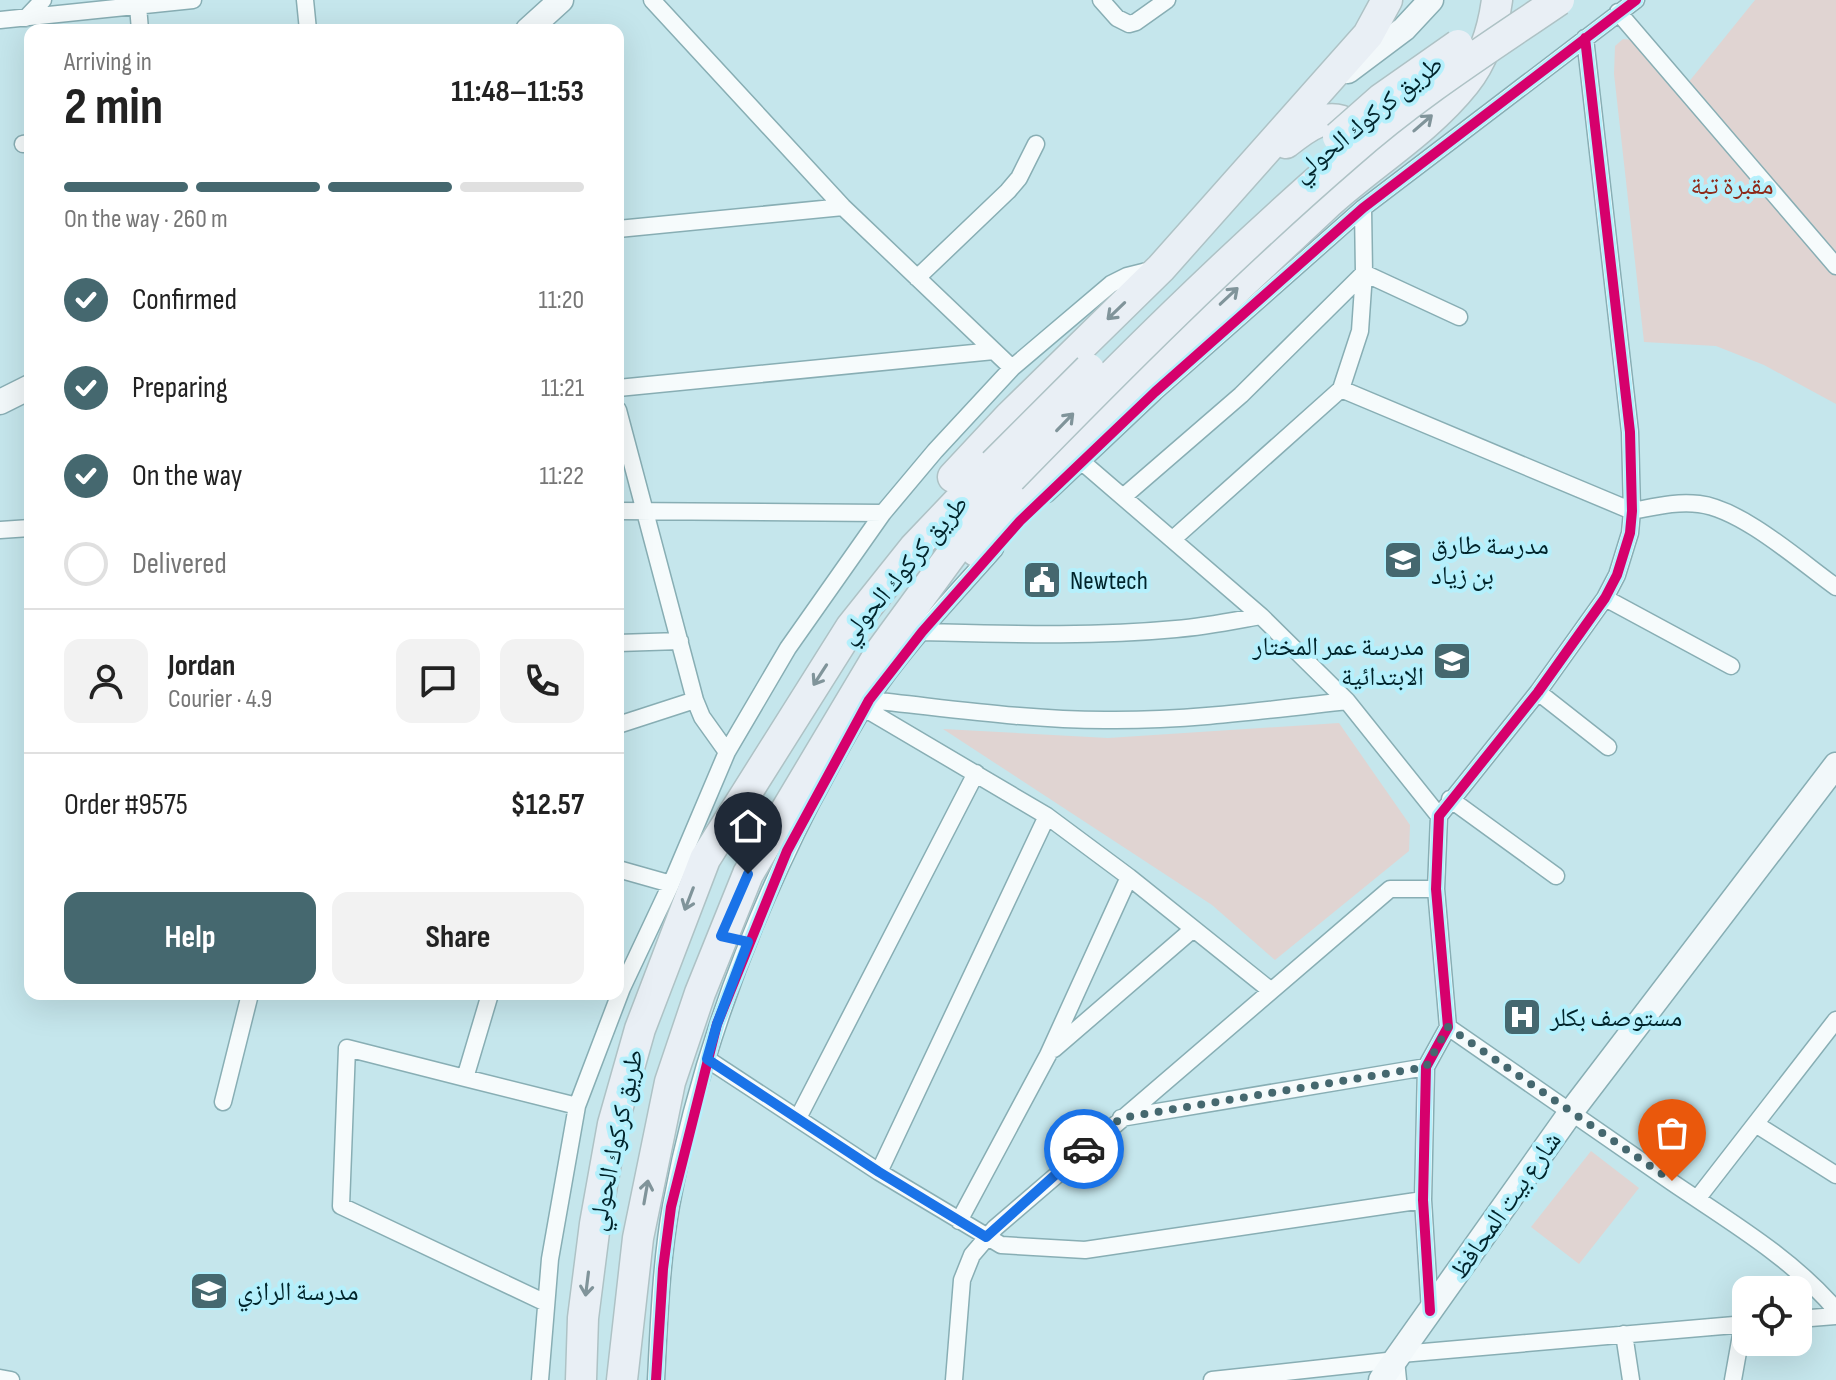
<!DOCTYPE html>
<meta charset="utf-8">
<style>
body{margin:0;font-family:"Sofia Sans Condensed","Noto Naskh Arabic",sans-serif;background:#f2f2f2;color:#222;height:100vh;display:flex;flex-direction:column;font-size:30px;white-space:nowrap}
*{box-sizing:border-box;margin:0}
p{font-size:26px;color:#767676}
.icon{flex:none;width:44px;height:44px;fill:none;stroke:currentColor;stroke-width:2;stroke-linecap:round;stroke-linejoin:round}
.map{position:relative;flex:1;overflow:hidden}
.panel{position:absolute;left:24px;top:24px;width:600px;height:976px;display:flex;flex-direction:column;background:#fff;border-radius:16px;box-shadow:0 8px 32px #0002}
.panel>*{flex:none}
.buttons{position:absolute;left:1732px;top:1276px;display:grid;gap:16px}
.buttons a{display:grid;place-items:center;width:80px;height:80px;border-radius:16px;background:#fff;box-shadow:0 8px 32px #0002;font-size:40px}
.pin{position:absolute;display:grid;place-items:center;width:68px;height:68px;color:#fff;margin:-82px -34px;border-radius:50% 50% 50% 0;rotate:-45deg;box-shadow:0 0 8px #0007}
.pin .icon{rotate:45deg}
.courier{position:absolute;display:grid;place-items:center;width:80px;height:80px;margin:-40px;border:6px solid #1a73e8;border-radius:50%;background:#fff;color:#222;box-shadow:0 2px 10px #0007}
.headline em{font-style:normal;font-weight:700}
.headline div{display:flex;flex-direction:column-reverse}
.headline{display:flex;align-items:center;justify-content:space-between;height:136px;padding:0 40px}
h1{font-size:52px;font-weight:700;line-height:60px}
.bar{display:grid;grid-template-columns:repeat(4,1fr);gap:12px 8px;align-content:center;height:96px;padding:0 40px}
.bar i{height:10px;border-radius:6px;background:#e0e0e0}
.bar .current{background:#45686f}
.bar p{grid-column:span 4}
.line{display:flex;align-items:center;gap:20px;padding:0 40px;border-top:2px solid #e0e0e0}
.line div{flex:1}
.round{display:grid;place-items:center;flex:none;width:84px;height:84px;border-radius:16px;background:#f2f2f2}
ol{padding:0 40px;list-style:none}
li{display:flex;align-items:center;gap:24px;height:88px}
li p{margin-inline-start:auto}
li .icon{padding:8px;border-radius:50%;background:#45686f;color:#fff;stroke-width:4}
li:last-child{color:#767676}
li i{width:44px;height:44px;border:4px solid #e0e0e0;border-radius:50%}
.button{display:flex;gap:16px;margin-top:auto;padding:16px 40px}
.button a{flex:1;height:92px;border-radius:16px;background:#45686f;color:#fff;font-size:32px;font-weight:700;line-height:92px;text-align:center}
.button a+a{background:#f2f2f2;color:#222}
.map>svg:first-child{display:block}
.green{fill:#e0d4d2}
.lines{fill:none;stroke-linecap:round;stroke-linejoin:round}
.street-casing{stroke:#88aeb4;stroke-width:19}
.secondary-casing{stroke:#88aeb4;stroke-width:27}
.highway-casing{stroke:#aec2c5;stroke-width:33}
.street{stroke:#f6fbfc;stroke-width:16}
.secondary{stroke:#f2f8fa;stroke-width:24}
.highway{stroke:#e9eff5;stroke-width:30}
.highway-bridge-casing{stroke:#aec2c5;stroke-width:33;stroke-linecap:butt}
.highway-bridge{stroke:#e9eff5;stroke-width:30}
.cycleway-casing{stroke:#b5f0fc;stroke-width:15}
.cycleway{stroke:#d6006c;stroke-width:10}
.oneway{stroke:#80949a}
.done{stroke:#45686f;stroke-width:8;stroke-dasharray:0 14.4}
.route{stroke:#1a73e8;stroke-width:10}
.labels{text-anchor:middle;stroke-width:8;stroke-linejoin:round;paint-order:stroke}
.street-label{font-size:26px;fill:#00242b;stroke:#b5f0fc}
.park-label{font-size:26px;fill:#8e2919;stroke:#b5f0fc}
.poi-label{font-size:26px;fill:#00242b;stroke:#b5f0fc;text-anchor:start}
</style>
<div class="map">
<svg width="1836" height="1380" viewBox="0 0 1836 1380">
<rect width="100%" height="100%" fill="#c5e6ec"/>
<!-- green -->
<path class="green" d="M1755,0H1836V404L1764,365L1716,346L1644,342L1614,74L1615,46L1623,39L1635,40L1679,94Z
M1339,723L1410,825L1409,851L1275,960L1212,905L943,729L1108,738Z
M1591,1151L1639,1188L1579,1264L1531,1227Z"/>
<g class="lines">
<defs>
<path id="street" d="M305,0L308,30
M652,0L843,207L1012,368
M1101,0L1117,18L1129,24L1136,22L1167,0
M138,6L140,30
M1618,12L1836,266
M26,18L43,0
M0,20L193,0
M23,144L30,143
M618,229L843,207
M917,278L1008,191L1019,178L1036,144
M618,388L994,351
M1341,389L1632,511C1654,507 1676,501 1699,504C1742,509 1801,562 1836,587
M618,410L695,700L702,717L727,752
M1081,461L1261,616L1347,701L1439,816
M1047,494L1155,392L1363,208L1636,0
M1123,497L1241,395L1364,273L1459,317
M618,511L883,513
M0,530L30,528
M1173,539L1341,389L1360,331L1364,273L1363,208
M1605,598L1731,666
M922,632C1007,634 1091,637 1176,629C1204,627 1233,621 1261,616
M618,643L680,641
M1538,692L1608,747
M869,700C947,708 1026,720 1105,720C1186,721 1267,710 1347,701
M864,708L1047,816L1129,877L1270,990
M618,725L695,700
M1450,799L1556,876
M618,869L671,884
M490,994L465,1078L347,1048L341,1206L546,1303
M1448,1027C1523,1079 1598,1131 1673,1183C1729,1221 1792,1258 1836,1310
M1054,1049L1192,930
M707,1059L879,1172L1001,1245L1085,1250L1423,1200
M465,1078L577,1106
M223,1102L250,994
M798,1118L976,773
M1121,1118L1426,1067
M1757,1125L1836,1175
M879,1172L1047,816
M1697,1199L1836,1020
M959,1221L1048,1055L1129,877
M1430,1311L1423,1200L1426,1067L1448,1027L1436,889L1439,816L1538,692L1605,598L1617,575L1630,533L1632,511L1630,432L1585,38
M1798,1319L1836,1316
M1624,1334L1631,1380
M1401,1354L1746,1324
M0,1378L11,1380
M540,1380L550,1259L577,1106L622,988L671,884L727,752L788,648L883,513L935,451L1012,368L1111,284L1127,276L1155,269
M656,1380C659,1322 661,1263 671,1206C697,1064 747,929 812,802C830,769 847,734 868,702C904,647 952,598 995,549
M954,1380L962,1280L972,1255L995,1228L1390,889H1436
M1212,1380L1396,1360L1398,1380
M1733,1380L1743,1324"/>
<path id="secondary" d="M528,30L561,0
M1348,71L1404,29L1431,0
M0,402L30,387
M1381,1380L1571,1112L1836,765"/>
<path id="highway" d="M1286,143C1305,128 1327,110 1350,125L1358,147
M953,477L1009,417L1161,268L1368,35L1387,0
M976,551C1083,428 1205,319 1324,207C1369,165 1426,132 1465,83C1484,59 1493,30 1497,0
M581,1380L583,1318L595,1224L613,1124L640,1029L705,859L851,627L914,548L994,464
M622,1380L638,1238L670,1082L700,993L748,874L881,651L990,502L1011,478"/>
</defs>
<!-- street casing -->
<use href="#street" class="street-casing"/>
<!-- secondary casing -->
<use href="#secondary" class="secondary-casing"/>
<!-- highway casing -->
<use href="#highway" class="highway-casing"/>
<!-- street -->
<use href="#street" class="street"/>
<!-- secondary -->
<use href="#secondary" class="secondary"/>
<!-- highway -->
<use href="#highway" class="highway"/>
<defs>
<path id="highway-bridge" d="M1338,137L1381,99L1458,45
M994,464L1089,369
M1011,478C1119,367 1230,256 1348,154C1413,96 1487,49 1559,0"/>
</defs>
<!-- highway-bridge casing -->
<use href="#highway-bridge" class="highway-bridge-casing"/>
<!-- highway-bridge -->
<use href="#highway-bridge" class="highway-bridge"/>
<defs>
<path id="cycleway" d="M1430,1311L1423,1200L1426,1067L1448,1027L1436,889L1439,816L1538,692L1605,598L1617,575L1630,533L1632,511L1630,432L1585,38
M656,1380L663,1269L671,1207L717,1024L787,851L869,700L922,632L1020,521L1155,392L1363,208L1636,0"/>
</defs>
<!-- cycleway casing -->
<use href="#cycleway" class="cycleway-casing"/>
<!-- cycleway -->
<use href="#cycleway" class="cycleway"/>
</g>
<!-- one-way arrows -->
<defs><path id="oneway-shaft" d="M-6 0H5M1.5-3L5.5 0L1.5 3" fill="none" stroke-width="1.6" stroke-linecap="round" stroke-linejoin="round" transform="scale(2)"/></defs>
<g class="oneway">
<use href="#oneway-shaft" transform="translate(1423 123) rotate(-41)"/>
<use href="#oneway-shaft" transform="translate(1229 296) rotate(-43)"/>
<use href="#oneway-shaft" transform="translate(1116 311) rotate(136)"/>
<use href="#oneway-shaft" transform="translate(1065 422) rotate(-46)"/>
<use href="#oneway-shaft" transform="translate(820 675) rotate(123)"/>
<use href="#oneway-shaft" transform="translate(689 899) rotate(111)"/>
<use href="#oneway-shaft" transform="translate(646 1192) rotate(-80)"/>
<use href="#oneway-shaft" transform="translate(587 1284) rotate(97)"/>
</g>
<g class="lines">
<!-- done -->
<path class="done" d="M1084,1149L1121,1118L1426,1067L1448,1027L1672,1181"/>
<!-- route -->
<path class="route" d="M748,874L721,936L748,942L717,1024L707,1059L879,1172L986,1237L1084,1149"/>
</g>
<!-- icons -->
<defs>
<symbol id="school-square" viewBox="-11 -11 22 22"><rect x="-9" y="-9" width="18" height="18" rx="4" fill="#45686f" stroke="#b5f0fc"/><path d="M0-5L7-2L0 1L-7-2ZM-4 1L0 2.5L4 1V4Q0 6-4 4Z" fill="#fff"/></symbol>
<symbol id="civic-square" viewBox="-11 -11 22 22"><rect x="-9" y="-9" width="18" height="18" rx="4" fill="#45686f" stroke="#b5f0fc"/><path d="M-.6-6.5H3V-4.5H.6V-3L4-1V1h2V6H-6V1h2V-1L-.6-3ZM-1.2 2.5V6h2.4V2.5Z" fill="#fff"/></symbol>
<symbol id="hospital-square" viewBox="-11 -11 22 22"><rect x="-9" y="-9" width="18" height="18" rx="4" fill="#45686f" stroke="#b5f0fc"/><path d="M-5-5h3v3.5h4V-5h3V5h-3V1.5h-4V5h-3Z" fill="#fff"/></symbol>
</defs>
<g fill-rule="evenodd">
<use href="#school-square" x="1381" y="538" width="44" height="44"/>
<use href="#civic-square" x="1020" y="558" width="44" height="44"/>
<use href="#school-square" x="1430" y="639" width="44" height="44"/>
<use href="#hospital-square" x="1500" y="995" width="44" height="44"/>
<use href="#school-square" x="187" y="1269" width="44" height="44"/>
</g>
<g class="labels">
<!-- street labels -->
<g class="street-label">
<text transform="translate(1367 118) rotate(-39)" y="9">طريق كركوك الحولي</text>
<text transform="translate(903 569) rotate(-50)" y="9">طريق كركوك الحولي</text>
<text transform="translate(615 1140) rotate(-78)" y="9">طريق كركوك الحولي</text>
<text transform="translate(1505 1205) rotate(-55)" y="9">شارع بيت المحافظ</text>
</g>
<!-- park labels -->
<g class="park-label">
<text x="1732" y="194">مقبرة تبة</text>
</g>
<!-- poi labels -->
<g class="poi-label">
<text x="1431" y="554">مدرسة طارق<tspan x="1431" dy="30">بن زياد</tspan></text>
<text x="1070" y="589">Newtech</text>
<text x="1424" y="655" text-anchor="end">مدرسة عمر المختار<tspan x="1424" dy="30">الابتدائية</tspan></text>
<text x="1550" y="1026">مستوصف بكلر</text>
<text x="237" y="1300">مدرسة الرازي</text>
</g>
</g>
</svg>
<div class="buttons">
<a><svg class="icon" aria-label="locate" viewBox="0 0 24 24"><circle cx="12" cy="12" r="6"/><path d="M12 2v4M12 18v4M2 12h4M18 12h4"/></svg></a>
</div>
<div class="pin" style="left:1672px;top:1181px;background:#ea580c"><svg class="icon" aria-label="bag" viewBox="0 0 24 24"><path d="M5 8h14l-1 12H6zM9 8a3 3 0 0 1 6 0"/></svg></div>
<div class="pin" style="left:748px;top:874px;background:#1f2937"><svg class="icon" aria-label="home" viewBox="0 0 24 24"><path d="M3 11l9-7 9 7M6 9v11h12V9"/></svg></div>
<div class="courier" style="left:1084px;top:1149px"><svg class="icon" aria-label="car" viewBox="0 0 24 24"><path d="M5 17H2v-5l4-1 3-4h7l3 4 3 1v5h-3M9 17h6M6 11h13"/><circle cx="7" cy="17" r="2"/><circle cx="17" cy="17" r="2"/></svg></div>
<section class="panel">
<div class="headline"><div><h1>2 min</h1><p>Arriving in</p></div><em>11:48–11:53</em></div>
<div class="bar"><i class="current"></i><i class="current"></i><i class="current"></i><i></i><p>On the way · 260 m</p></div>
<ol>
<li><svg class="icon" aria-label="check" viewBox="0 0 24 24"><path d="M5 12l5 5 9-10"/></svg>Confirmed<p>11:20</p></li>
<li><svg class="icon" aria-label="check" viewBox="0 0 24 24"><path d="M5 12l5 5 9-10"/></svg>Preparing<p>11:21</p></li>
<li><svg class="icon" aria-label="check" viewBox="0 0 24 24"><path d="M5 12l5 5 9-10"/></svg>On the way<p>11:22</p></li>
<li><i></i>Delivered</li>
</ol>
<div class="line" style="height:144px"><a class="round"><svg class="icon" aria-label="person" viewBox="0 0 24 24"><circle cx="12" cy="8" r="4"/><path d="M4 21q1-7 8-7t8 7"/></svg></a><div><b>Jordan</b><p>Courier · 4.9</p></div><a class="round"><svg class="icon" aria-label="chat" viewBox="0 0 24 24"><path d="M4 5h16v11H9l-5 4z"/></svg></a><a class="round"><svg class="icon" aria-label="phone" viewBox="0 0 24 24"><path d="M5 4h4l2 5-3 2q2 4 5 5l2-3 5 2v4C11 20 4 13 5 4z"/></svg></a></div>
<div class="line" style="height:104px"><div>Order #9575</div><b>$12.57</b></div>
<div class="button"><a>Help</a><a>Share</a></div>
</section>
</div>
